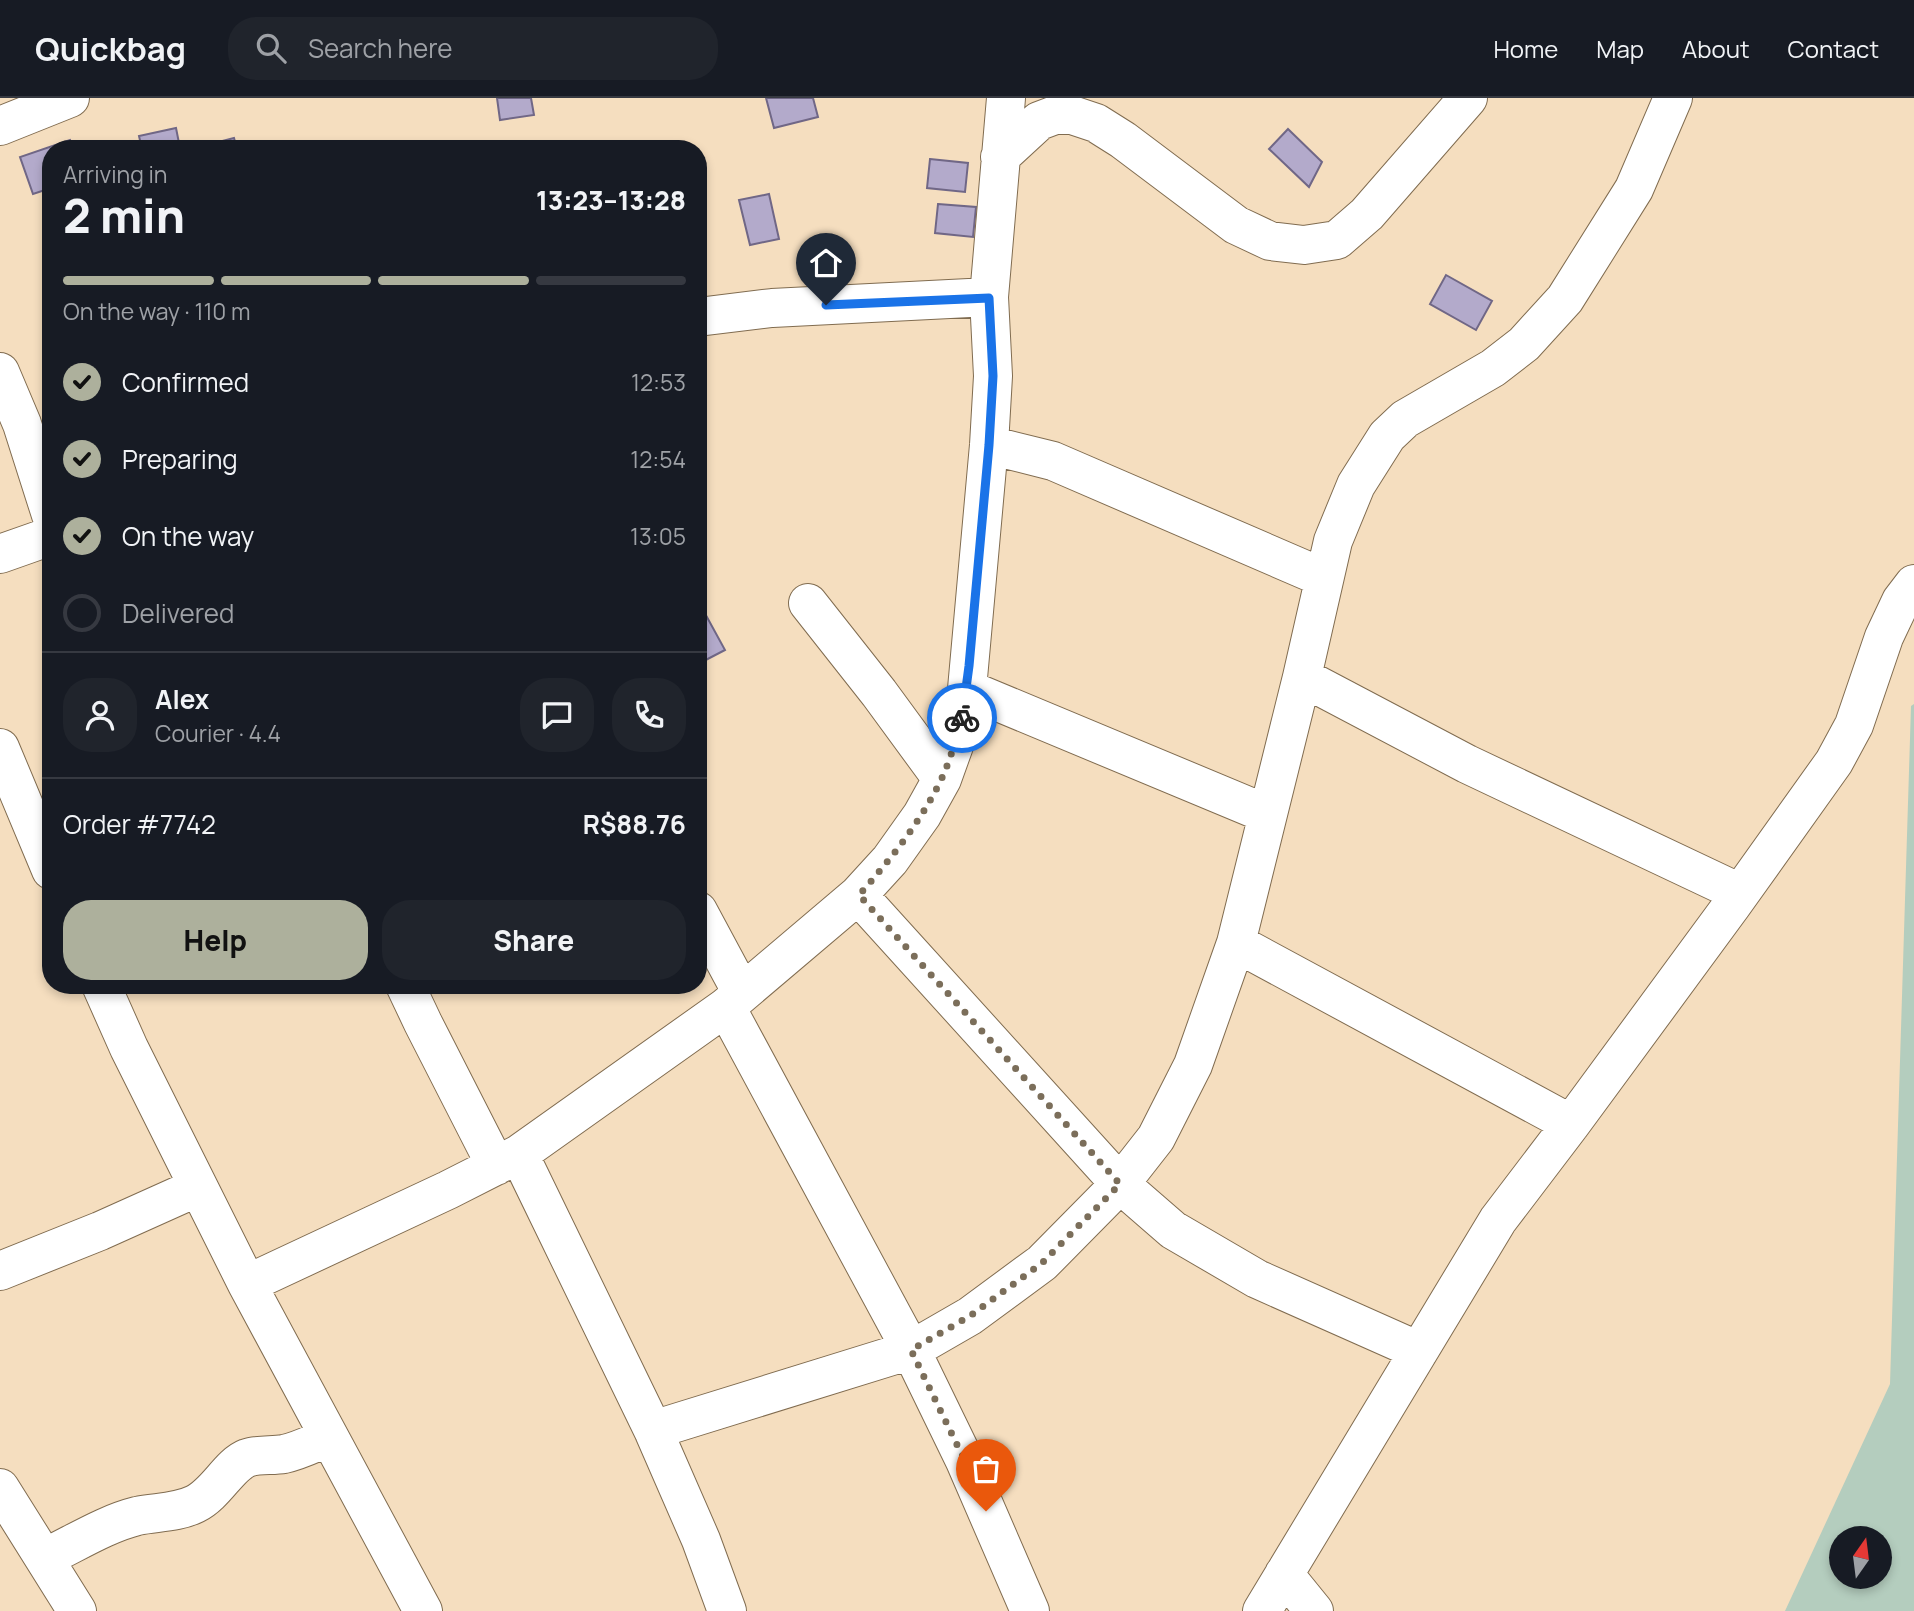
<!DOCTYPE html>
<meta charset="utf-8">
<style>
body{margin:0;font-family:Manrope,sans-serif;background:#20242c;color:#f1f3f6;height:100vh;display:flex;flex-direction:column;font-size:26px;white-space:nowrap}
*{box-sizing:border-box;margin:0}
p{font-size:23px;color:#9ea1a6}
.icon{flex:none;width:38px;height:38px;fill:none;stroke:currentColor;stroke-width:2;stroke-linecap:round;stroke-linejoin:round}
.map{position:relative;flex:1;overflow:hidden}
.panel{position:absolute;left:42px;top:42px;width:665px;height:854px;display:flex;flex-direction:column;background:#171b24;border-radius:28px;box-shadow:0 4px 10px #0003}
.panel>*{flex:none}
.needle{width:46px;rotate:14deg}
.tools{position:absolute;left:1829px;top:1428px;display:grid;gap:14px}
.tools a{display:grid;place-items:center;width:63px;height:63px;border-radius:50%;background:#171b24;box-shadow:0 4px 10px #0003;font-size:35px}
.pin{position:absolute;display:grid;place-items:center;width:60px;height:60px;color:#fff;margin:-72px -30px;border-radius:50% 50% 50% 0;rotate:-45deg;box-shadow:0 0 7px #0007}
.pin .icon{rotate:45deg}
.courier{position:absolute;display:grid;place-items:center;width:70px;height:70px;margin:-35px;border:5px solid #1a73e8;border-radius:50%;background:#fff;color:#222;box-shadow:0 2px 9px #0007}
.overview em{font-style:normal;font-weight:800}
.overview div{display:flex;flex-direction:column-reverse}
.overview{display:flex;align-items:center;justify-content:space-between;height:119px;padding:0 21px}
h1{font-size:46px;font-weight:800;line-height:52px}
.bar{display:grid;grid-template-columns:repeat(4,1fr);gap:10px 7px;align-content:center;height:84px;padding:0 21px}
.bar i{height:9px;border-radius:5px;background:#363941}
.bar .on{background:#adb09c}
.bar p{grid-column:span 4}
.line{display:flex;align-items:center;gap:18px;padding:0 21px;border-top:2px solid #363941}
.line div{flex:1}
.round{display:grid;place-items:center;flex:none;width:74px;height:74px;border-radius:28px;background:#20242c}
ol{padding:0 21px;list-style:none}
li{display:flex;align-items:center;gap:21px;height:77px}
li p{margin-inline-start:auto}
li .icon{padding:7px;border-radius:50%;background:#adb09c;color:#111;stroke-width:4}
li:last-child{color:#9ea1a6}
li i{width:38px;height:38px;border:4px solid #363941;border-radius:50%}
.action{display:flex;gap:14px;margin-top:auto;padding:14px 21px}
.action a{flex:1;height:80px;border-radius:28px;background:#adb09c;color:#111;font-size:28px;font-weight:800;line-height:80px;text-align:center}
.action a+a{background:#20242c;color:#f1f3f6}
header{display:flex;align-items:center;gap:42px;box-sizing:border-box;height:98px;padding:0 35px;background:#171b24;border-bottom:2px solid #363941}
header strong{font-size:33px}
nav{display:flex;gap:38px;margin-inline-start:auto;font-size:24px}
.search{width:490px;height:63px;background:#20242c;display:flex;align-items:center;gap:18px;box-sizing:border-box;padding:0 24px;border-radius:28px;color:#9ea1a6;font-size:26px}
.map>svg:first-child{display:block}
.green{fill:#b4cdbe;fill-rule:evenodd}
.building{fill:#b3aacb;stroke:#706786;stroke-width:2}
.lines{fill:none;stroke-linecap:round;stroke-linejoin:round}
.street-casing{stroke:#806c50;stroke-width:40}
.street{stroke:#fff;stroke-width:38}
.done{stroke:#7b6e5a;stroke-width:7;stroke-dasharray:0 12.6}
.route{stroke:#1a73e8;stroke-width:9}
</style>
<header>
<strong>Quickbag</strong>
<div class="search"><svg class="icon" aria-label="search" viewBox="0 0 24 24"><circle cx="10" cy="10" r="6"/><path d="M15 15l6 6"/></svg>Search here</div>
<nav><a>Home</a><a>Map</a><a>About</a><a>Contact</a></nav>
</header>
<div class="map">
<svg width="1914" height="1513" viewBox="0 0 1914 1513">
<rect width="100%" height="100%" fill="#f5debf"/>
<!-- green -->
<path class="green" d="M1914,606V1513H1785L1890,1286L1911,608ZM1841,1440H1880V1479H1841Z"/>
<!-- building -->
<path class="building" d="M497,0H531L534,17L500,22Z
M766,0H813L818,19L774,30Z
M176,30L180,50L142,51L139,38Z
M1288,31L1322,64L1309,89L1269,51Z
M234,40L237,51H199V49Z
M70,42L74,51H51V90L33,96L20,59Z
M930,61L968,65L965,94L927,90Z
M769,96L779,141L750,147L739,102Z
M938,106L976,109L973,139L935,135Z
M1446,177L1492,203L1476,232L1430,206Z
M702,510L725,552L698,566V512Z"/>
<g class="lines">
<defs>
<path id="street" d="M0,28L70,0
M1000,59L1039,23L1055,17H1072L1096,25L1123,42L1236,127L1270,143L1304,147L1337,142L1367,116L1468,0
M698,219L772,210L989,199
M0,274L22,326L51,417
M989,347L1053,363L1324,480
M0,456L51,438
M808,505L879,595L942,681
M1302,579L1467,666L1740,795
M967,591L1267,716
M0,650L51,772
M858,797L1120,1086L1173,1132L1257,1181L1419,1253
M698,813L742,895
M1236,845L1571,1026
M101,887L129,950L247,1186L423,1513
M405,887L423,925L496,1068
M726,909L911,1252L965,1363L1030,1513
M519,1056L653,1332L701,1442L727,1513
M0,1173L100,1133L198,1089
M247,1186L448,1092L519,1056L726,909L858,797L890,762L922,717L942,681L961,628L967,591L989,347L993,278L989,199L1006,0
M653,1332L911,1252L970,1218L1042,1165L1120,1086L1156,1040L1193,967L1236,845L1302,579L1333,443L1356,387L1387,338L1405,321L1493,270L1524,246L1565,201L1634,91L1673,0
M0,1390L77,1513
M44,1460C74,1446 105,1426 137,1418C157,1414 177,1415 195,1406C216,1396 229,1367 247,1360C258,1356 272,1358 284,1356C299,1353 314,1345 329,1339
M1284,1476L1314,1513
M1262,1513L1498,1122L1571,1026L1732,807L1834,664L1854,627L1884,539L1901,503L1914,486"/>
</defs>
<!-- street casing -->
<use href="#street" class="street-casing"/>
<!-- street -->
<use href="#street" class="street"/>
</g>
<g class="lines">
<!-- done -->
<path class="done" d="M962,620L961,628C954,646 949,666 940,684C919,726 890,762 859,797L1120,1086L1042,1165L970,1218L911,1252L965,1363L986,1413"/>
<!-- route -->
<path class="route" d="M826,207L989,200L993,278L989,347L969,568L962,620"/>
</g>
</svg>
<div class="tools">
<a><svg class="needle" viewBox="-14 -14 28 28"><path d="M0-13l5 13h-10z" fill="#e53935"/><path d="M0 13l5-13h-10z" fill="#9ea1a6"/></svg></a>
</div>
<div class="pin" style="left:986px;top:1413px;background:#ea580c"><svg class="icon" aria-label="bag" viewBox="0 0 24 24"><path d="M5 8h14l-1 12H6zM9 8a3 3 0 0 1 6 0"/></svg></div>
<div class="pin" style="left:826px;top:207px;background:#1f2937"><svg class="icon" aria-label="home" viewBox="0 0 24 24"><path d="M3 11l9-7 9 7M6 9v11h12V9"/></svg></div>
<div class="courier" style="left:962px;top:620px"><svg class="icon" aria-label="bike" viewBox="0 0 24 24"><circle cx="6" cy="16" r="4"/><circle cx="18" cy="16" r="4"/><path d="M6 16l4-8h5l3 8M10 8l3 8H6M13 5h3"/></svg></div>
<section class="panel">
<div class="overview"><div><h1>2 min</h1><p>Arriving in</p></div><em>13:23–13:28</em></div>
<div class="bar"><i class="on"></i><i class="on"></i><i class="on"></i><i></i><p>On the way · 110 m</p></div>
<ol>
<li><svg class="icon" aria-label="check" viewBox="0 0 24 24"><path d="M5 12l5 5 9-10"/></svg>Confirmed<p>12:53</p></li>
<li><svg class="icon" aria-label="check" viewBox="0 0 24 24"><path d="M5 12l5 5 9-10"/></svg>Preparing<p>12:54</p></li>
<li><svg class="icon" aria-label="check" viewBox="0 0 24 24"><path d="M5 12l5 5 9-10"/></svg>On the way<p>13:05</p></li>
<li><i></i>Delivered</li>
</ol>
<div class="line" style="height:126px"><a class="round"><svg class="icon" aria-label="person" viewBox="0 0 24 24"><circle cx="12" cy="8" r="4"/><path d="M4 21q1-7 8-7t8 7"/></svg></a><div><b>Alex</b><p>Courier · 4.4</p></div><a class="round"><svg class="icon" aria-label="chat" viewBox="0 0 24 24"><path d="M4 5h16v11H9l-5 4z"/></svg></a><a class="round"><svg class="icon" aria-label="phone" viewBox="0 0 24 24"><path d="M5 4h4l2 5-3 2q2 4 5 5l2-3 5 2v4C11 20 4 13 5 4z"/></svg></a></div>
<div class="line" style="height:91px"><div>Order #7742</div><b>R$88.76</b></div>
<div class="action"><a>Help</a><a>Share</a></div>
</section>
</div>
